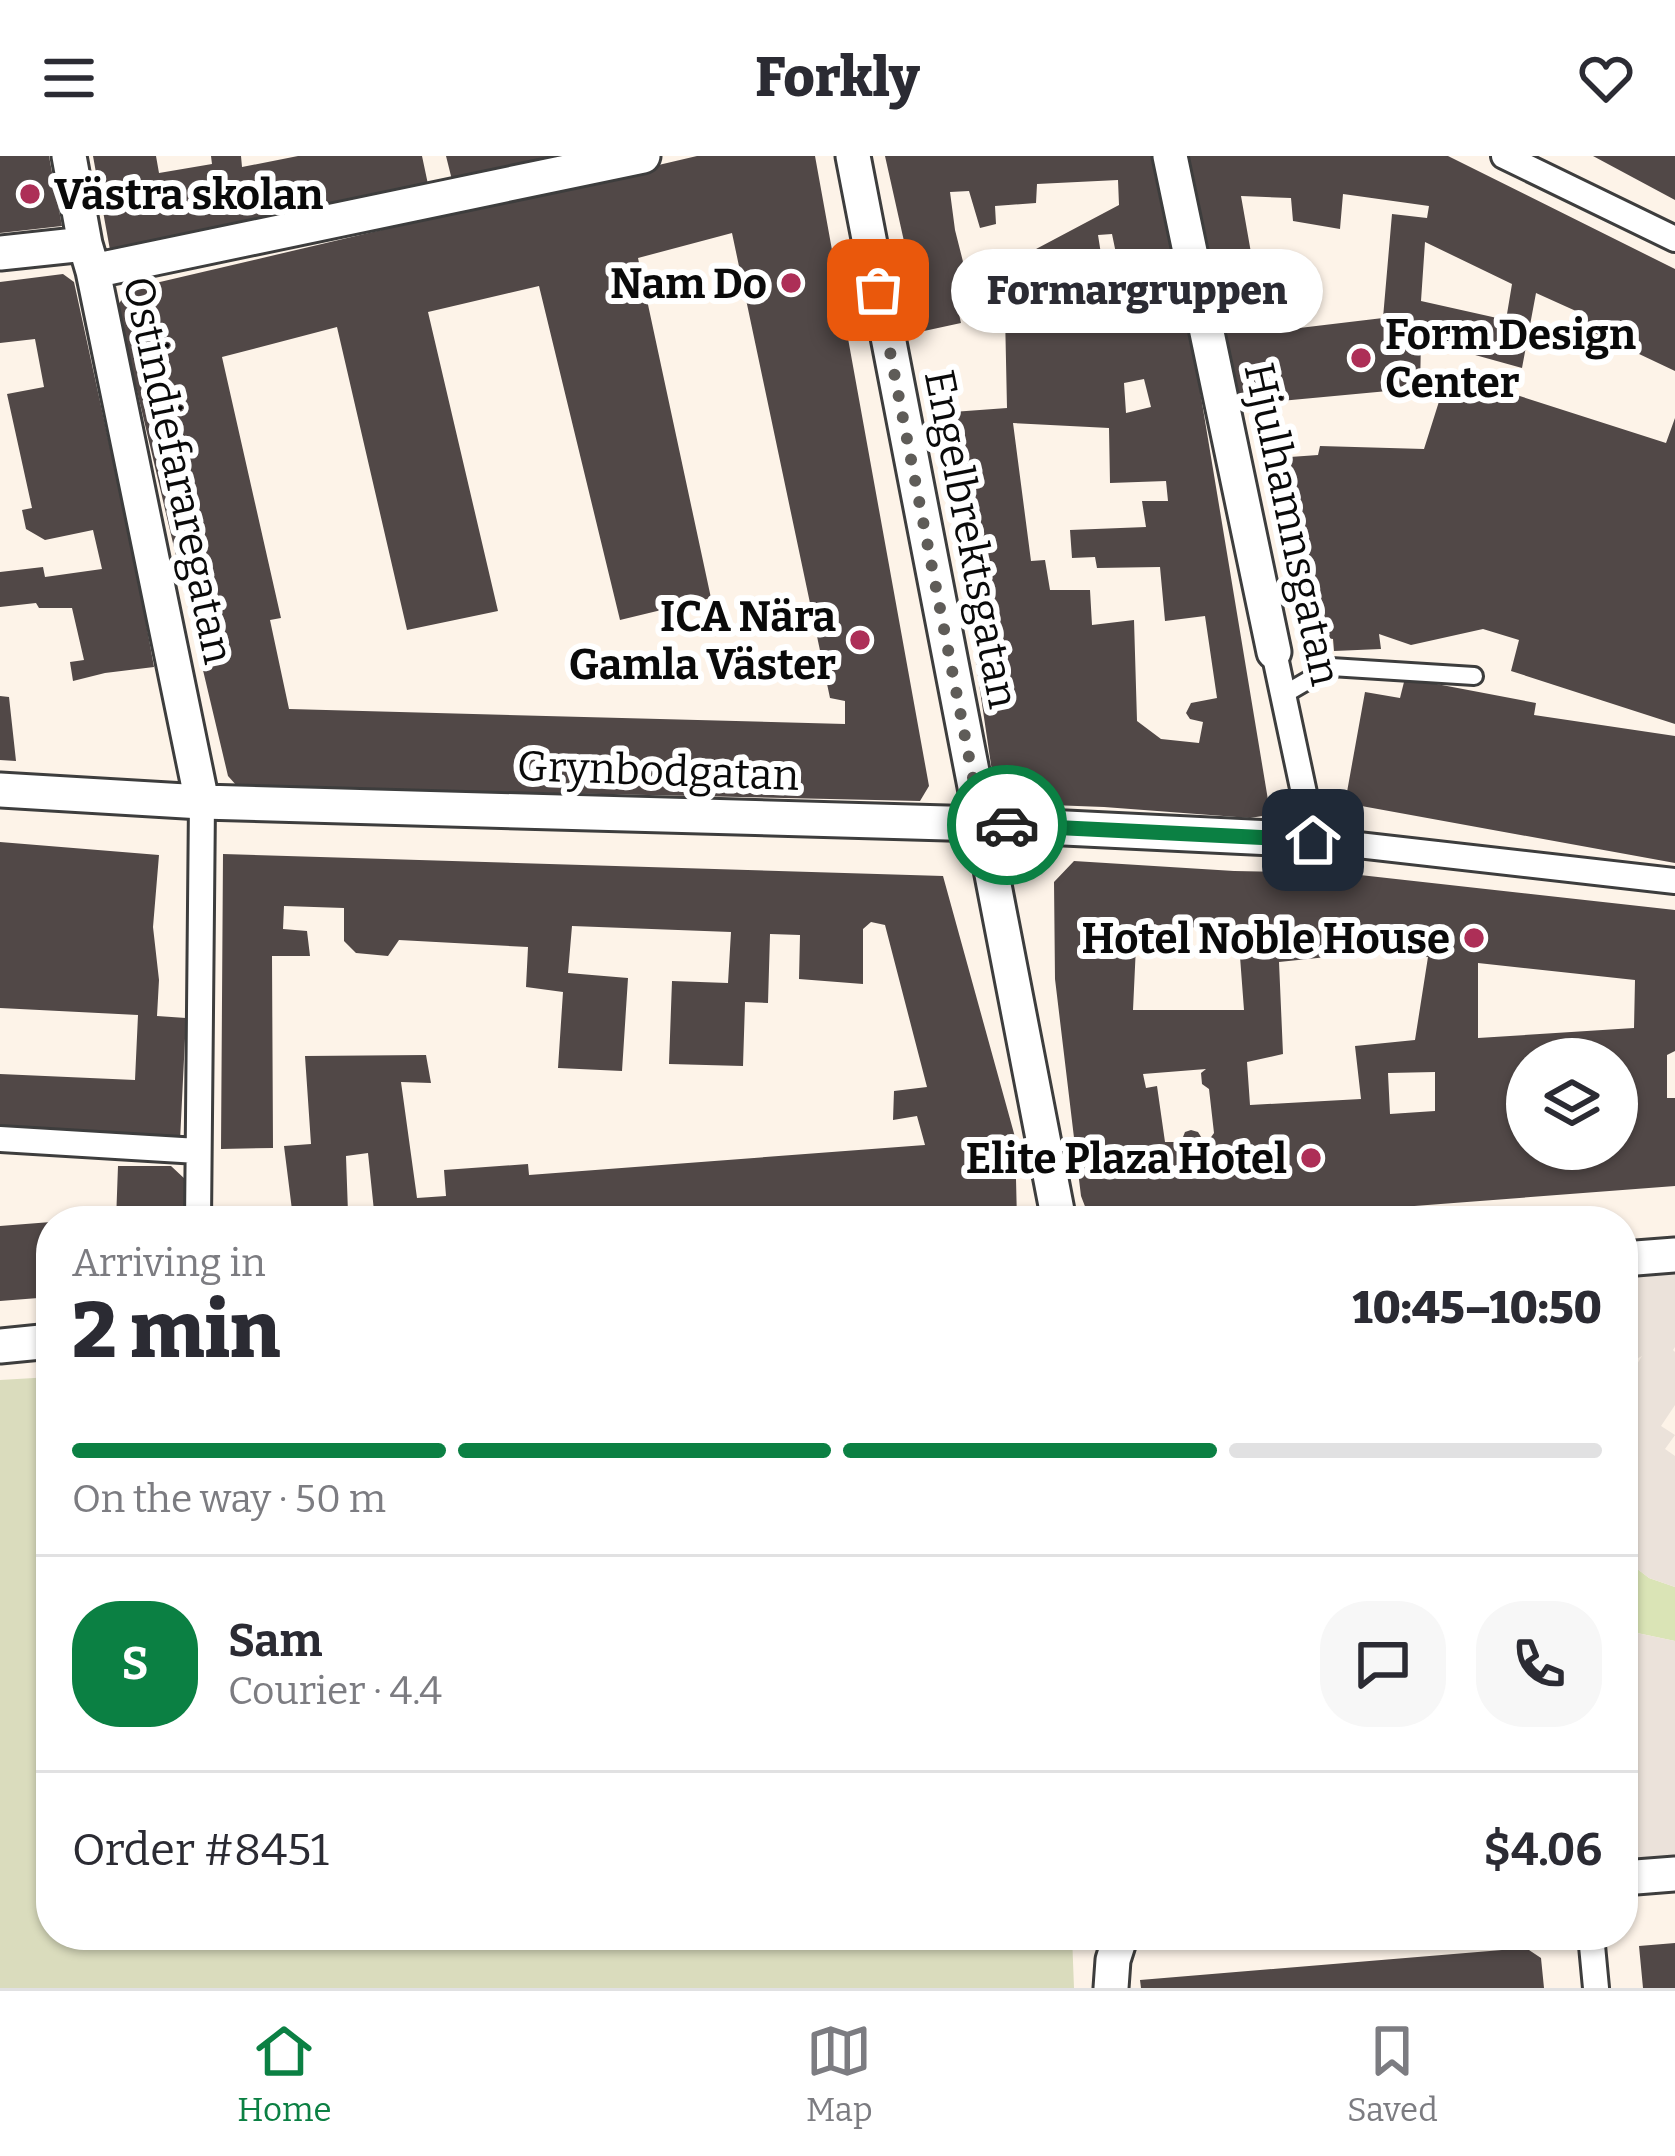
<!DOCTYPE html>
<meta charset="utf-8">
<style>
body{margin:0;font-family:Bitter,serif;background:#f7f7f7;color:#2b2b33;height:100vh;display:flex;flex-direction:column;font-size:45px;white-space:nowrap}
*{box-sizing:border-box;margin:0}
p{font-size:39px;color:#7c7c81}
.icon{flex:none;width:66px;height:66px;fill:none;stroke:currentColor;stroke-width:2;stroke-linecap:round;stroke-linejoin:round}
.map{position:relative;flex:1;overflow:hidden}
.side{position:absolute;left:36px;top:1050px;width:1602px;height:744px;display:flex;flex-direction:column;background:#fff;border-radius:48px;box-shadow:0 3px 9px #0004}
.side>*{flex:none}
.buttons{position:absolute;left:1506px;top:882px;display:grid;gap:24px}
.buttons a{display:grid;place-items:center;width:132px;height:132px;border-radius:50%;background:#fff;box-shadow:0 3px 9px #0004;font-size:60px}
.pin{position:absolute;display:grid;place-items:center;width:102px;height:102px;color:#fff;margin:-51px;border-radius:24px;box-shadow:0 6px 18px #0006}
.courier{position:absolute;display:grid;place-items:center;width:120px;height:120px;margin:-60px;border:9px solid #0b8043;border-radius:50%;background:#fff;color:#222;box-shadow:0 3px 15px #0007}
.bubble{position:absolute;height:84px;border-radius:42px;background:#fff;box-shadow:0 3px 9px #0004;font-size:39px;font-weight:800;line-height:84px;text-align:center}
.headline em{font-style:normal;font-weight:800}
.headline div{display:flex;flex-direction:column-reverse}
.headline{display:flex;align-items:center;justify-content:space-between;height:204px;padding:0 36px}
h1{font-size:78px;font-weight:800;line-height:90px}
.bar{display:grid;grid-template-columns:repeat(4,1fr);gap:18px 12px;align-content:center;height:144px;padding:0 36px}
.bar i{height:15px;border-radius:9px;background:#e1e1e2}
.bar .on{background:#0b8043}
.bar p{grid-column:span 4}
.line{display:flex;align-items:center;gap:30px;padding:0 36px;border-top:3px solid #e1e1e2}
.line div{flex:1}
.round{display:grid;place-items:center;flex:none;width:126px;height:126px;border-radius:48px;background:#f7f7f7}
header{display:flex;justify-content:space-between;align-items:center;height:156px;padding:0 36px;background:#fff;font-size:54px;font-weight:800}
.tab-bar{display:flex;justify-content:space-around;align-items:center;height:168px;border-top:3px solid #e1e1e2;background:#fff;font-size:33px;color:#7c7c81}
.tab-bar a{display:grid;justify-items:center;gap:6px}
.tab-bar .on{color:#0b8043}
.map>svg:first-child{display:block}
.green{fill:#dae4b6}
.cemetery{fill:#dadcbd}
.plaza{fill:#ebe2da}
.building{fill:#514847;fill-rule:evenodd}
.lines{fill:none;stroke-linecap:round;stroke-linejoin:round}
.service-casing{stroke:#3d3d3d;stroke-width:22}
.pedestrian-casing{stroke:#3d3d3d;stroke-width:30}
.minor-casing{stroke:#3d3d3d;stroke-width:39}
.service{stroke:#fff;stroke-width:16}
.pedestrian{stroke:#fff;stroke-width:24}
.minor{stroke:#fff;stroke-width:33}
.done{stroke:#5f5c58;stroke-width:12;stroke-dasharray:0 21.6}
.route{stroke:#0b8043;stroke-width:15}
.poi-dot{fill:#ad2f57;stroke:#fff;stroke-width:4.5}
.labels{text-anchor:middle;stroke-width:12;stroke-linejoin:round;paint-order:stroke}
.poi-label{font-size:42px;font-weight:bold;fill:#0a0a0a;stroke:#fff;text-anchor:end}
.street-label{font-size:42px;fill:#0a0a0a;stroke:#fff}
</style>
<header><svg class="icon" aria-label="menu" viewBox="0 0 24 24"><path d="M4 6h16M4 12h16M4 18h16"/></svg>Forkly<svg class="icon" aria-label="heart" viewBox="0 0 24 24"><path d="M12 20l-8-8c-3-5 5-10 8-4 3-6 11-1 8 4z"/></svg></header>
<div class="map">
<svg width="1675" height="1832" viewBox="0 0 1675 1832">
<rect width="100%" height="100%" fill="#fdf3e8"/>
<!-- green -->
<path class="green" d="M1623,1402L1649,1422L1675,1431V1485L1623,1474Z"/>
<!-- cemetery -->
<path class="cemetery" d="M51,1221V1779H1072L1074,1832H0V1224Z"/>
<!-- plaza -->
<path class="plaza" d="M1675,1099V1191L1673,1194L1675,1196V1249L1661,1270L1675,1279L1665,1293L1675,1300V1431L1649,1422L1623,1402V1231L1642,1200L1623,1210V1103Z
M1623,1474L1675,1485V1718L1623,1722Z"/>
<!-- building -->
<path class="building" d="M0,0H49L62,70L0,77Z
M93,0H156L159,17L212,8L211,0H241L242,11L298,0H422L429,33L118,100L110,94Z
M446,0H573L453,28Z
M697,0H815L929,630L920,645L237,630L228,620L117,150L130,133ZM732,77L830,542L845,545V568L289,553L270,464L281,462L222,201L337,171L407,474L498,455L428,156L539,130L620,464L711,442L638,102Z
M885,0H1161L1269,650L1262,660L1250,662L1104,651L1024,648L1009,646L999,639L994,629L939,257L1007,252L1004,110L1119,49L1118,24L1037,28L1036,47L995,50L996,68L980,72L969,35L950,36L955,74L973,145L957,149L961,167L924,175ZM1112,78L1125,141L1108,142L1098,79ZM1144,223L1151,251L1126,257L1124,227ZM1013,267L1109,272L1110,327L1166,325L1168,345H1142L1146,371L1070,374L1072,402L1095,401L1097,412L1160,411L1165,465L1205,460L1217,542L1191,547L1186,557L1190,563L1203,566L1199,587L1161,583L1137,565L1134,464L1092,469L1090,434H1050L1045,404L1031,405Z
M1186,0H1448L1675,113V215L1582,171L1587,160L1536,137L1522,212L1421,184L1420,232L1239,249ZM1343,38L1429,50L1427,62L1392,58L1383,162L1265,176L1241,40L1291,42L1293,65L1340,73ZM1425,86L1512,128L1506,164L1421,145Z
M1593,0H1675V44Z
M63,118L74,126L135,406L154,511L105,517L73,525L70,506L84,504L72,452H39L36,447L0,451V416L43,411L45,421L102,413L93,374L45,384L26,373L22,354L32,352L7,238L44,231L35,183L0,187V126Z
M1448,217L1666,287L1675,262V568L1511,515L1519,484L1483,473L1411,489L1379,478L1381,493L1334,495L1333,483L1305,479L1276,302L1318,299L1320,290L1424,293Z
M1405,522L1536,547L1534,559L1675,580V707L1345,647L1365,536L1400,542Z
M0,540L9,541L16,605L0,604Z
M0,686L159,699L153,771L159,824L157,860L186,862L180,985L0,977V918L135,924L138,859L0,852Z
M223,698L943,720L1015,981L1017,1065H216V1062L292,1054L284,990L311,988L305,900L426,899L431,927L401,926L417,1042L446,1040L444,1014L528,1008L529,1019L925,989L917,960L893,964L894,935L927,931L885,769L871,766L863,773V828L799,823L800,779L770,778L768,847L745,846L743,910L669,908L672,825L728,827L731,776L572,770L568,817L628,822L622,915L558,912L563,836L526,831L528,791L399,784L388,800L356,797L344,785V752L284,750L283,773L307,775L310,800H272L273,992L221,993ZM368,997L374,1055L348,1057L346,1000Z
M1074,705L1234,715L1342,717L1675,754V895L1667,899V942H1675V1030L1219,1065H1098L1086,1053L1081,1040L1055,823L1054,726ZM1137,768L1238,774L1244,854H1133ZM1345,794L1428,801L1415,884L1355,890L1361,943L1250,949L1247,906L1283,898L1279,806L1346,799ZM1478,807L1635,824L1634,872L1478,882ZM1527,903H1617V993H1527ZM1206,913L1201,917L1202,928L1209,933L1214,977L1209,984H1203L1198,976L1191,974L1185,976L1181,986H1165L1157,930L1146,932L1143,918ZM1435,916V955L1390,958L1388,917Z
M118,1010H171L186,1024L183,1065H116Z
M51,1066V1141L0,1145V1070Z
M1675,1787V1832H1643L1639,1790Z
M1526,1792L1541,1802L1544,1832H1141L1140,1824Z"/>
<g class="lines">
<defs>
<path id="service" d="M1283,539L1331,511L1474,520"/>
<path id="pedestrian" d="M1504,0L1675,83
M1274,496L1314,684L1675,725
M0,983L198,995
M198,1065L202,646
M1591,1779L1596,1832"/>
<path id="minor" d="M69,0L85,88L93,115L202,646
M853,0L1059,1065
M1170,0L1274,496
M0,97L85,88
M93,115L643,0
M0,634L202,646L982,668L1314,684
M1623,1103L1675,1099
M0,1190L51,1185
M1623,1722L1675,1718
M1111,1832L1113,1804L1121,1779"/>
</defs>
<!-- service casing -->
<use href="#service" class="service-casing"/>
<!-- pedestrian casing -->
<use href="#pedestrian" class="pedestrian-casing"/>
<!-- minor casing -->
<use href="#minor" class="minor-casing"/>
<!-- service -->
<use href="#service" class="service"/>
<!-- pedestrian -->
<use href="#pedestrian" class="pedestrian"/>
<!-- minor -->
<use href="#minor" class="minor"/>
</g>
<g class="lines">
<!-- done -->
<path class="done" d="M878,134L982,668L1007,669"/>
<!-- route -->
<path class="route" d="M1007,669L1313,684"/>
</g>
<!-- markers -->
<g class="poi-dot">
<circle cx="30" cy="38" r="12"/>
<circle cx="791" cy="127" r="12"/>
<circle cx="1361" cy="202" r="12"/>
<circle cx="860" cy="484" r="12"/>
<circle cx="1474" cy="782" r="12"/>
<circle cx="1311" cy="1002" r="12"/>
</g>
<g class="labels">
<!-- poi labels -->
<g class="poi-label">
<text x="54" y="53" text-anchor="start">Västra skolan</text>
<text x="767" y="142">Nam Do</text>
<text x="1385" y="193" text-anchor="start">Form Design<tspan x="1385" dy="48">Center</tspan></text>
<text x="836" y="475">ICA Nära<tspan x="836" dy="48">Gamla Väster</tspan></text>
<text x="1450" y="797">Hotel Noble House</text>
<text x="1287" y="1017">Elite Plaza Hotel</text>
</g>
<!-- street labels -->
<g class="street-label">
<text transform="translate(179 314) rotate(78)" y="15">Ostindiefararegatan</text>
<text transform="translate(1293 368) rotate(78)" y="15">Hjulhamnsgatan</text>
<text transform="translate(972 383) rotate(79)" y="15">Engelbrektsgatan</text>
<text transform="translate(658 614) rotate(2)" y="15">Grynbodgatan</text>
</g>
</g>
</svg>
<div class="buttons">
<a><svg class="icon" aria-label="layers" viewBox="0 0 24 24"><path d="M12 4l9 5-9 5-9-5zM3 14l9 5 9-5"/></svg></a>
</div>
<div class="pin" style="left:878px;top:134px;background:#ea580c"><svg class="icon" aria-label="bag" viewBox="0 0 24 24"><path d="M5 8h14l-1 12H6zM9 8a3 3 0 0 1 6 0"/></svg></div>
<div class="pin" style="left:1313px;top:684px;background:#1f2937"><svg class="icon" aria-label="home" viewBox="0 0 24 24"><path d="M3 11l9-7 9 7M6 9v11h12V9"/></svg></div>
<div class="courier" style="left:1007px;top:669px"><svg class="icon" aria-label="car" viewBox="0 0 24 24"><path d="M5 17H2v-5l4-1 3-4h7l3 4 3 1v5h-3M9 17h6M6 11h13"/><circle cx="7" cy="17" r="2"/><circle cx="17" cy="17" r="2"/></svg></div>
<div class="bubble" style="left:951px;top:93px;width:372px">Formargruppen</div>
<section class="side">
<div class="headline"><div><h1>2 min</h1><p>Arriving in</p></div><em>10:45–10:50</em></div>
<div class="bar"><i class="on"></i><i class="on"></i><i class="on"></i><i></i><p>On the way · 50 m</p></div>
<div class="line" style="height:216px"><b class="round" style="background:#0b8043;color:#fff">S</b><div><b>Sam</b><p>Courier · 4.4</p></div><a class="round"><svg class="icon" aria-label="chat" viewBox="0 0 24 24"><path d="M4 5h16v11H9l-5 4z"/></svg></a><a class="round"><svg class="icon" aria-label="phone" viewBox="0 0 24 24"><path d="M5 4h4l2 5-3 2q2 4 5 5l2-3 5 2v4C11 20 4 13 5 4z"/></svg></a></div>
<div class="line" style="height:156px"><div>Order #8451</div><b>$4.06</b></div>
</section>
</div>
<nav class="tab-bar">
<a class="on"><svg class="icon" aria-label="home" viewBox="0 0 24 24"><path d="M3 11l9-7 9 7M6 9v11h12V9"/></svg>Home</a>
<a><svg class="icon" aria-label="map" viewBox="0 0 24 24"><path d="M3 6l6-2 6 2 6-2v14l-6 2-6-2-6 2zM9 4v14M15 6v14"/></svg>Map</a>
<a><svg class="icon" aria-label="saved" viewBox="0 0 24 24"><path d="M7 4h10v16l-5-4-5 4z"/></svg>Saved</a>
</nav>
